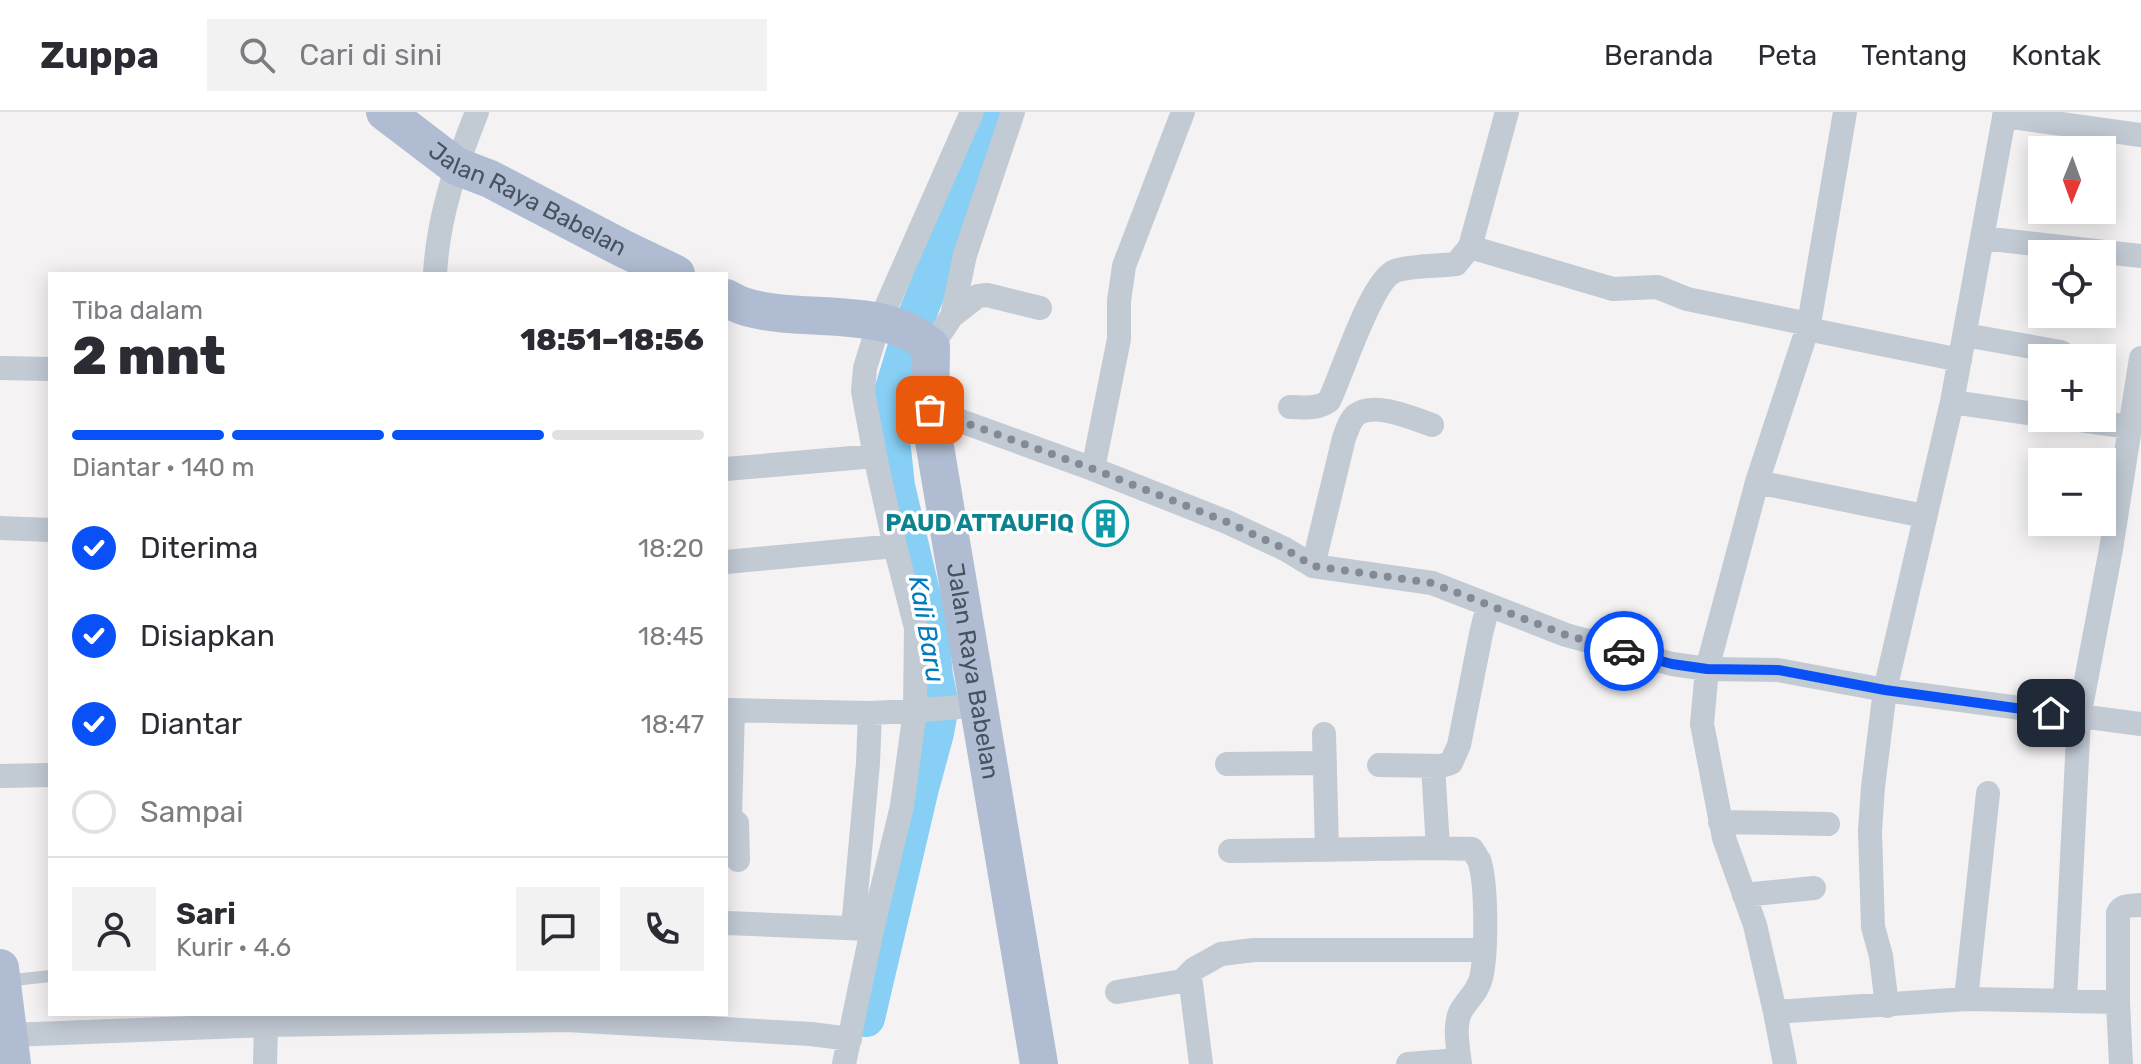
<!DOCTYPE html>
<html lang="id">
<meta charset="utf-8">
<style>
body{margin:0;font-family:Rubik,sans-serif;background:#f2f2f3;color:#2b2b33;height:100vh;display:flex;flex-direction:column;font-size:30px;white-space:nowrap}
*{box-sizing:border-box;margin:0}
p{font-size:26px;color:#7c7c81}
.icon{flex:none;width:44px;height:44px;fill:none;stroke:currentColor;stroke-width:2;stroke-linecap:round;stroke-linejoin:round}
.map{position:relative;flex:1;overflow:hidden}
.sheet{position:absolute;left:48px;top:160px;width:680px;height:744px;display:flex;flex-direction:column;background:#fff;border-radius:0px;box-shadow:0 4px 20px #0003}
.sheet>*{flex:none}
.needle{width:52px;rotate:181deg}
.buttons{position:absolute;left:2028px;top:24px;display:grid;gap:16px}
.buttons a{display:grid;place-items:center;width:88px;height:88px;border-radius:0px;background:#fff;box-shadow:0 4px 20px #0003;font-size:40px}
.pin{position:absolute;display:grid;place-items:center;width:68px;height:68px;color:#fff;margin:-34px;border-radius:16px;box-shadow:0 4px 12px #0006}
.courier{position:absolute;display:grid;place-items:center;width:80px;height:80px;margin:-40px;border:6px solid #0951f7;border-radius:50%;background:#fff;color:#222;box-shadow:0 2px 10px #0007}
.overview em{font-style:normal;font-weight:800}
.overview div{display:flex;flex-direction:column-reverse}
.overview{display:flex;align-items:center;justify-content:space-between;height:136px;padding:0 24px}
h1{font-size:52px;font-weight:800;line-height:60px}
.bar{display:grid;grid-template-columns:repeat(4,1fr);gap:12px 8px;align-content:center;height:96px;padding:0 24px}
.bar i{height:10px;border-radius:6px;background:#e1e1e2}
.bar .active{background:#0951f7}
.bar p{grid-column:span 4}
.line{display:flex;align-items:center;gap:20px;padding:0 24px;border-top:2px solid #e1e1e2}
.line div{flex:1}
.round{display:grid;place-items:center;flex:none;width:84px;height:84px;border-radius:0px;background:#f2f2f3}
ol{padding:0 24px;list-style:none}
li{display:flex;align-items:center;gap:24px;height:88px}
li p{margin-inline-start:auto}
li .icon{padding:8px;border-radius:50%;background:#0951f7;color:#fff;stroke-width:4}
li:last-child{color:#7c7c81}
li i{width:44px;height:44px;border:4px solid #e1e1e2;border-radius:50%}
header{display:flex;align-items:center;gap:48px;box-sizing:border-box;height:112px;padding:0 40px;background:#fff;border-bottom:2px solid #e1e1e2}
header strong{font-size:38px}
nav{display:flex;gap:44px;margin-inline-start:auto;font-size:28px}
.search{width:560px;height:72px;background:#f2f2f3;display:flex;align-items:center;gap:20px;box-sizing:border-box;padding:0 28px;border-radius:0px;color:#7c7c81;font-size:30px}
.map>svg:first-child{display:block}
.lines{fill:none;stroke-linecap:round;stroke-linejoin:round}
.river{stroke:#87cff5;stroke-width:38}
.service{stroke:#c2cad4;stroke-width:12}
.minor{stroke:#c2cad4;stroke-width:24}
.primary{stroke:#b0bcd2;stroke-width:38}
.done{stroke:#848a94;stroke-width:8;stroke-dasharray:0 14.4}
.route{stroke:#0951f7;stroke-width:10}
.labels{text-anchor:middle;stroke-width:7;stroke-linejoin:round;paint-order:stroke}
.street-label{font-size:24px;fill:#475261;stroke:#fff}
.culture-label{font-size:24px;font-weight:bold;fill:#0d838f;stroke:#fff;text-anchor:end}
.water-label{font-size:26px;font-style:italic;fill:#007bbc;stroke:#fff}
</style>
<header>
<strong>Zuppa</strong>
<div class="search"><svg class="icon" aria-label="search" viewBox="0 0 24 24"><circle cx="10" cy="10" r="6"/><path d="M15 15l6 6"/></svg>Cari di sini</div>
<nav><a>Beranda</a><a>Peta</a><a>Tentang</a><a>Kontak</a></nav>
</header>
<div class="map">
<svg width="2141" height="952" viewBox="0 0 2141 952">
<rect width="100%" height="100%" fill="#f4f2f2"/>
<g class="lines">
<!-- river -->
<path class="river" d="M866,906L920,676L935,621L940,593L934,564L930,519L896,374L892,337L882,316L914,211L982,39L994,0"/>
<!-- service -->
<path class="service" d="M5,869L50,864"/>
<!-- minor -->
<path class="minor" d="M1507,0L1470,135L1613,177L1657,175L1687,187L1809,212
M2004,4L2141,23
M1982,126L2141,144
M435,162C438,105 456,53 477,0
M952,204L978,184L987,183L1040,196
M1807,217L1960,248
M1965,223L2061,240
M931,235L952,204L965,143L1013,0
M0,256L50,257
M1952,290L2042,303
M1290,295C1304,295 1316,298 1329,289C1342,263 1371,168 1395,159C1407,154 1441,154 1456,152L1470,135
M930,298L1093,357L1227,410L1285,437L1313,454L1432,471L1566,523L1672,552L1707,557L1778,558L1885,578L2141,612
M2066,306L2130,315
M726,357L875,344
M1093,357L1119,227V189L1124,154L1183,0
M1757,370L1924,404
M0,416L50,418
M726,450L895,434
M1313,454L1344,326C1347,318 1350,308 1356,303C1374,289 1412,306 1432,313
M726,598L870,601L915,599L979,593
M733,598L730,702L731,707L737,711L738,748
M1324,622L1327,738
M1227,652L1325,651
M1379,653L1441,654L1451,651L1459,633L1481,522L1488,494
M1433,654L1438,736L1472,737C1473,738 1478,747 1479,748C1487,771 1487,841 1481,866C1478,879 1469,886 1462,897C1453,911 1458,936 1460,952
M0,664L50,663
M1720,710L1828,712
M1230,739L1438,736
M1744,783L1814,776
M726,811L870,817
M853,816L868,651L870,601
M1190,864L1201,952
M1117,880L1182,869L1194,857L1221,842L1254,838H1483
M1966,887L1988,681
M2065,888L2079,605L2111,437L2141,246
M1887,894L1881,844L1873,815L1870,719L1873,675L1885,578L1952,290L2005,0
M1775,900L1966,887L2118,890
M9,923L266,913
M265,952L266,913L567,908L811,922L850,927
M844,952L872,818L902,694L915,599L916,516L895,434L875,344L863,279L865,256L879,211L972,0
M1408,952L1459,948
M1785,952L1775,900L1755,813L1724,726L1702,612L1707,557L1757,370L1809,212L1845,0
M2121,952L2118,890V801C2122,792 2132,794 2141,793"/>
<!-- primary -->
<g class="primary">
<path id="s1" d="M385,0L456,54L490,67L622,136L676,162"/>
<path id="s2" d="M726,186C732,189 737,192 743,194C800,213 884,191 931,235L930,298L932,317L1039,952"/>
<path d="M0,856L12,952"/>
</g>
</g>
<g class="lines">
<!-- done -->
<path class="done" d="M930,298L1093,357L1227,410L1285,437L1313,454L1432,471L1566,523L1624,539"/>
<!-- route -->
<path class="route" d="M1624,539L1672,552L1707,557L1778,558L1885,578L2051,601"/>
</g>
<!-- icons -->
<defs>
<symbol id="building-ring" viewBox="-11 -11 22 22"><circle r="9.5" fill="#fff" stroke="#0f9aa8" stroke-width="1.5"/><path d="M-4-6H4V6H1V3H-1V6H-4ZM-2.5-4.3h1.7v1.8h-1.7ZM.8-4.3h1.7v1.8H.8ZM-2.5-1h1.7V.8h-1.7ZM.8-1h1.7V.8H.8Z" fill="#0f9aa8"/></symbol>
</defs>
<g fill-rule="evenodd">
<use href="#building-ring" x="1080" y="386" width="51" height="51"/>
</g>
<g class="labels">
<!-- street labels -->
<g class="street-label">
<text dy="8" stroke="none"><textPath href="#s1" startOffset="168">Jalan Raya Babelan</textPath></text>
<text dy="8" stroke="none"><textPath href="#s2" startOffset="542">Jalan Raya Babelan</textPath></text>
</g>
<!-- culture labels -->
<g class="culture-label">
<text x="1074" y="419">PAUD ATTAUFIQ</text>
</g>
<!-- water labels -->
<g class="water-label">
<text transform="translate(927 517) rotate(80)" y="9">Kali Baru</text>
</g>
</g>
</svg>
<div class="buttons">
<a><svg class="needle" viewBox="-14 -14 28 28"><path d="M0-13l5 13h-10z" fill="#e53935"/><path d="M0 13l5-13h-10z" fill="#7c7c81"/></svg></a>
<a><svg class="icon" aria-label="locate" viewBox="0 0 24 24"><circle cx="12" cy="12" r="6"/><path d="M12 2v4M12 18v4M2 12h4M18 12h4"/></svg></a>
<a>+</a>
<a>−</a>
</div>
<div class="pin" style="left:930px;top:298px;background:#ea580c"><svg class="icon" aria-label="bag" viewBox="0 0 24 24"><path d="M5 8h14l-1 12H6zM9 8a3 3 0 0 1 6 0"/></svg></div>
<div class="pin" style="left:2051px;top:601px;background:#1f2937"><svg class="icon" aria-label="home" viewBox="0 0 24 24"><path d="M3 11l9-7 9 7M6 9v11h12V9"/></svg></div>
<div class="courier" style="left:1624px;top:539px"><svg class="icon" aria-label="car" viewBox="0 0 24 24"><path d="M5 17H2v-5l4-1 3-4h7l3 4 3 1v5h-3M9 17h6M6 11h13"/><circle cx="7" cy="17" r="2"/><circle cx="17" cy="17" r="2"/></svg></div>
<section class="sheet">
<div class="overview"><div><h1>2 mnt</h1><p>Tiba dalam</p></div><em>18:51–18:56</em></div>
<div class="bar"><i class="active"></i><i class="active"></i><i class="active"></i><i></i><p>Diantar · 140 m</p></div>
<ol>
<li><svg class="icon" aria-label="check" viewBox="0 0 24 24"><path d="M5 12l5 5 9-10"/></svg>Diterima<p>18:20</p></li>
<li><svg class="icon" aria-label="check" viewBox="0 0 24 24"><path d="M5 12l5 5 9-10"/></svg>Disiapkan<p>18:45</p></li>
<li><svg class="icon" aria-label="check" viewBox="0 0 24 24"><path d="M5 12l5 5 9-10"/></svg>Diantar<p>18:47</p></li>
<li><i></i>Sampai</li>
</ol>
<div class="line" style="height:144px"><a class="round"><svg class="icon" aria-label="person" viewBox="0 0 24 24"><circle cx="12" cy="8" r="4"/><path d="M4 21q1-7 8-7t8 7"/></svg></a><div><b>Sari</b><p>Kurir · 4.6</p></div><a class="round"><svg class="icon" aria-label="chat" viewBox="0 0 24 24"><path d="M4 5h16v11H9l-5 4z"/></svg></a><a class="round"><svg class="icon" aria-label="phone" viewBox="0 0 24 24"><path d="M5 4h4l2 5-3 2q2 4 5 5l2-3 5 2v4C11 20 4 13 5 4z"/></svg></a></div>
</section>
</div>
